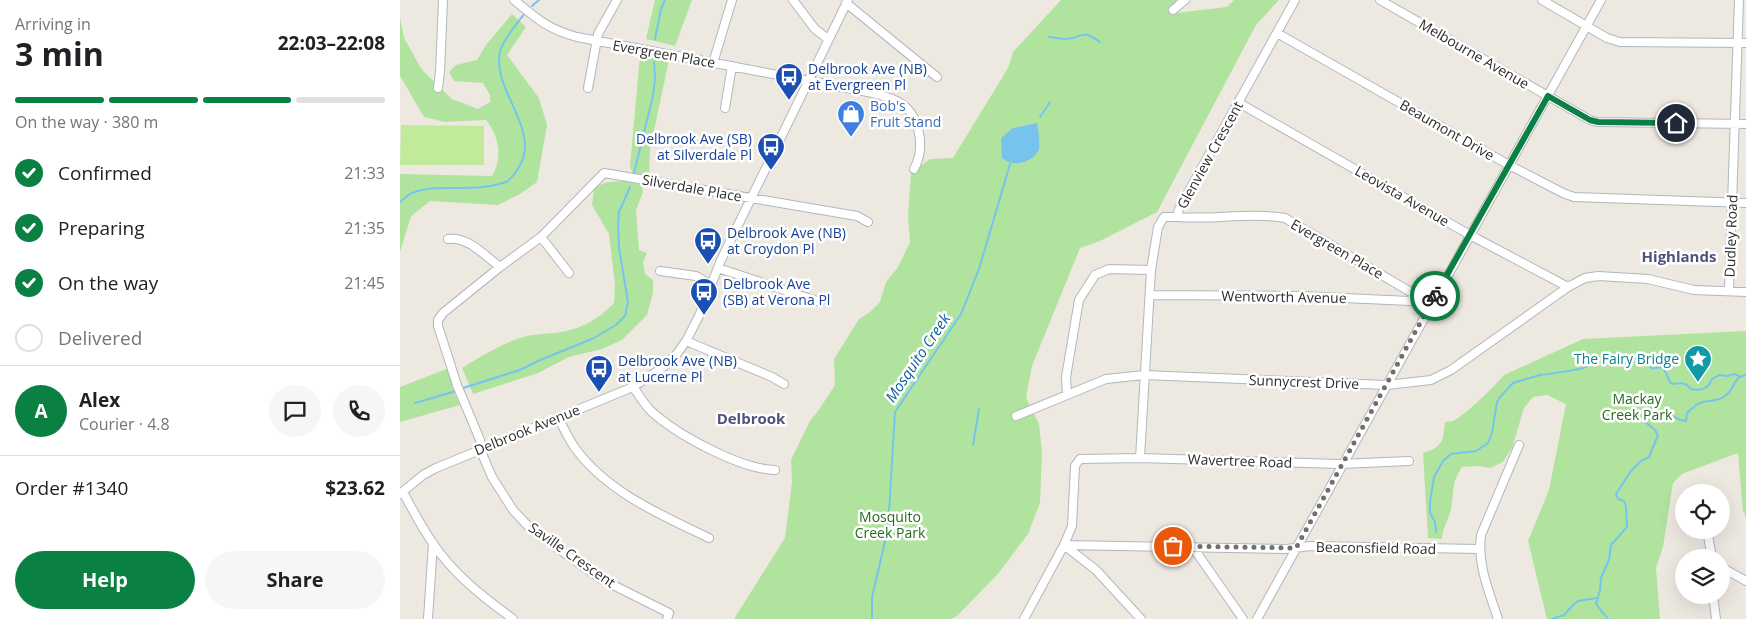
<!DOCTYPE html>
<meta charset="utf-8">
<style>
body{margin:0;font-family:"Open Sans",sans-serif;background:#f6f6f6;color:#202124;height:100vh;display:flex;flex-direction:column;font-size:19px;white-space:nowrap}
*{box-sizing:border-box;margin:0}
p{font-size:16px;color:#757577}
.icon{flex:none;width:28px;height:28px;fill:none;stroke:currentColor;stroke-width:2;stroke-linecap:round;stroke-linejoin:round}
.map{position:relative;flex:1;overflow:hidden}
.details{display:flex;flex-direction:column;background:#fff;width:400px}
.details>*{flex:none}
.tools{position:absolute;left:1275px;top:484px;display:grid;gap:10px}
.tools a{display:grid;place-items:center;width:55px;height:55px;border-radius:50%;background:#fff;box-shadow:0 5px 20px #0002;font-size:25px}
.pin{position:absolute;display:grid;place-items:center;width:42px;height:42px;color:#fff;margin:-21px;border:2px solid #fff;border-radius:50%;box-shadow:0 1px 5px #0007}
.courier{position:absolute;display:grid;place-items:center;width:50px;height:50px;margin:-25px;border:4px solid #0b8043;border-radius:50%;background:#fff;color:#222;box-shadow:0 1px 6px #0007}
.head em{font-style:normal;font-weight:700}
.head div{display:flex;flex-direction:column-reverse}
.head{display:flex;align-items:center;justify-content:space-between;height:85px;padding:0 15px}
h1{font-size:32px;font-weight:700;line-height:38px}
.bar{display:grid;grid-template-columns:repeat(4,1fr);gap:8px 5px;align-content:center;height:60px;padding:0 15px}
.bar i{height:6px;border-radius:4px;background:#e0e0e0}
.bar .current{background:#0b8043}
.bar p{grid-column:span 4}
.line{display:flex;align-items:center;gap:12px;padding:0 15px;border-top:1px solid #e0e0e0}
.line div{flex:1}
.round{display:grid;place-items:center;flex:none;width:52px;height:52px;border-radius:26px;background:#f6f6f6}
ol{padding:0 15px;list-style:none}
li{display:flex;align-items:center;gap:15px;height:55px}
li p{margin-inline-start:auto}
li .icon{padding:5px;border-radius:50%;background:#0b8043;color:#fff;stroke-width:4}
li:last-child{color:#757577}
li i{width:28px;height:28px;border:2px solid #e0e0e0;border-radius:50%}
.cta{display:flex;gap:10px;margin-top:auto;padding:10px 15px}
.cta a{flex:1;height:58px;border-radius:30px;background:#0b8043;color:#fff;font-size:20px;font-weight:700;line-height:58px;text-align:center}
.cta a+a{background:#f6f6f6;color:#202124}
main{display:flex;flex:1;min-height:0}
.map>svg:first-child{display:block}
.green{fill:#b0e39e}
.pitch{fill:#c1ea9a}
.water{fill:#76c4ed}
.lines{fill:none;stroke-linecap:round;stroke-linejoin:round}
.stream{stroke:#76c4ed;stroke-width:2}
.minor-casing{stroke:#b3b5c0;stroke-width:10}
.minor{stroke:#fff;stroke-width:8}
.done{stroke:#716f6c;stroke-width:5;stroke-dasharray:0 9}
.route{stroke:#0b8043;stroke-width:6}
.labels{text-anchor:middle;stroke-width:5;stroke-linejoin:round;paint-order:stroke}
.street-label{font-size:14px;fill:#2d2d2d;stroke:#fff}
.transit-label{font-size:14px;fill:#164399;stroke:#fff;text-anchor:start}
.shop-label{font-size:14px;fill:#366cbe;stroke:#fff;text-anchor:start}
.culture-label{font-size:14px;fill:#0d838f;stroke:#fff;text-anchor:end}
.park-label{font-size:14px;fill:#266a1d;stroke:#fff}
.neighbourhood-label{font-size:15px;font-weight:bold;fill:#4d527d;stroke:#fff}
.water-label{font-size:15px;font-style:italic;fill:#11619d;stroke:#fff}
</style>
<main>
<section class="details">
<div class="head"><div><h1>3 min</h1><p>Arriving in</p></div><em>22:03–22:08</em></div>
<div class="bar"><i class="current"></i><i class="current"></i><i class="current"></i><i></i><p>On the way · 380 m</p></div>
<ol>
<li><svg class="icon" aria-label="check" viewBox="0 0 24 24"><path d="M5 12l5 5 9-10"/></svg>Confirmed<p>21:33</p></li>
<li><svg class="icon" aria-label="check" viewBox="0 0 24 24"><path d="M5 12l5 5 9-10"/></svg>Preparing<p>21:35</p></li>
<li><svg class="icon" aria-label="check" viewBox="0 0 24 24"><path d="M5 12l5 5 9-10"/></svg>On the way<p>21:45</p></li>
<li><i></i>Delivered</li>
</ol>
<div class="line" style="height:90px"><b class="round" style="background:#0b8043;color:#fff">A</b><div><b>Alex</b><p>Courier · 4.8</p></div><a class="round"><svg class="icon" aria-label="chat" viewBox="0 0 24 24"><path d="M4 5h16v11H9l-5 4z"/></svg></a><a class="round"><svg class="icon" aria-label="phone" viewBox="0 0 24 24"><path d="M5 4h4l2 5-3 2q2 4 5 5l2-3 5 2v4C11 20 4 13 5 4z"/></svg></a></div>
<div class="line" style="height:65px"><div>Order #1340</div><b>$23.62</b></div>
<div class="cta"><a>Help</a><a>Share</a></div>
</section>
<div class="map">
<svg width="1346" height="619" viewBox="0 0 1346 619">
<rect width="100%" height="100%" fill="#eee9e0"/>
<!-- green -->
<path class="green" d="M255,0H292L275,46L246,39Z
M661,0H776V13L827,7L834,0H879L856,25L757,212L700,241L680,248L632,366L626,398L639,424L642,453L640,503L628,534L597,575L557,616L551,619H334L385,538L392,482L391,460L410,421L418,411L435,385L434,359L459,319L470,312L480,302L486,282L498,267L510,242L508,216L511,173L530,159L553,158L608,68L613,52Z
M112,14L126,27L107,55L139,98L147,125L137,182L120,194L98,205L30,201L11,216L0,252V174L92,176C103,158 99,136 86,120L45,122L24,117L0,76V18L4,38L22,70L52,99L78,109L90,102V95L83,83L54,81L49,72L56,65L77,60L86,45Z
M240,55L269,60L250,149L249,172L241,183L243,192L236,210L239,250L247,253L243,262L245,274L253,280V293L247,315L222,340L202,349L169,357L138,373L73,394L62,368C80,357 106,341 127,336C136,334 145,334 154,333C178,331 198,320 214,303L215,284L209,234L192,205L194,188C199,186 204,182 210,182C221,180 226,184 233,174L230,167Z
M1346,331V519L1344,512H1343L1338,453L1282,474L1273,483L1263,547L1256,568L1260,619H1147L1128,541L1149,490L1166,404L1147,395L1133,397L1124,408L1112,448L1103,462L1090,468L1079,466L1062,467C1050,485 1055,494 1050,513C1047,523 1042,529 1042,539L1028,538L1023,453C1043,447 1043,441 1045,422C1046,422 1053,421 1053,421C1064,416 1096,385 1104,375L1183,339Z
M49,368L53,390L60,405L0,422V387Z"/>
<!-- pitch -->
<path class="pitch" d="M1,125L84,126V165H0Z"/>
<!-- water -->
<path class="water" d="M637,123C638,126 640,145 639,149C633,163 613,168 602,158L601,138L613,128Z"/>
<g class="lines">
<!-- stream -->
<path class="stream" d="M132,6L139,0
M649,37C654,37 660,39 666,39C684,38 680,28 700,42
M255,39L261,9L265,0
M640,117L650,102
M234,173L253,96L255,79L254,62
M0,202C4,199 8,194 12,193C37,183 68,192 95,185C98,184 103,183 106,182C111,179 116,172 119,167C142,130 91,90 100,51C103,40 118,22 125,13
M60,389L120,370L138,361L194,338L216,325L225,316L228,302L219,248L218,224L219,212L230,187
M15,403L56,391
M573,445L579,409
M1036,532L1035,522L1030,513V502L1034,477L1043,461L1051,454L1076,451L1088,443L1092,433L1097,402L1100,397L1113,383L1140,375C1143,375 1175,370 1180,369C1188,367 1193,361 1202,362L1213,354H1216L1245,361C1254,370 1248,369 1261,367C1268,371 1266,379 1272,384C1276,384 1281,382 1285,384C1288,385 1288,387 1291,389C1300,391 1309,389 1311,380L1319,375L1328,376L1334,374L1339,376
M472,619V597L488,529L495,412L561,314L579,269L610,164
M1152,619L1164,615L1173,605L1178,601L1197,598
M1208,619L1196,604L1200,591L1201,578L1209,560L1211,545L1227,527L1226,506L1224,501L1218,499L1216,494L1231,471L1241,461L1249,457L1258,435L1255,430L1244,421L1243,413C1257,399 1272,421 1286,421C1287,418 1286,416 1287,413C1287,413 1292,408 1293,408C1300,398 1315,404 1325,396C1336,389 1331,378 1346,375"/>
<defs>
<path id="minor" d="M114,0C137,19 148,29 177,37L452,89C467,92 483,94 497,101C520,113 526,147 514,169
M393,0L415,29L428,39
M980,0L1190,120L1197,122L1346,124
M1142,0L1207,38L1220,42L1346,43
M446,3L537,77
M773,10L785,0
M877,33L1109,165L1163,193L1174,197L1346,203
M313,63L332,0
M38,88L40,72L43,0
M188,88L198,34L217,0
M839,103L1070,235L1168,287
M325,108L332,66
M777,217C813,220 849,212 885,218L1031,304
M141,237L169,273
M48,239C68,236 85,256 100,267
M318,268L420,302
M260,271L296,276L311,285
M1329,291L1339,0
M751,295L901,296L1010,301L1015,295
M286,341L372,377L384,384
M233,387C239,395 244,404 251,411C277,435 340,469 375,470
M667,394L666,377L679,300L695,275L709,269L751,270
M616,416L706,379L744,375L987,385L1031,380L1051,370L1168,287L1185,278L1198,276L1248,279L1294,290L1346,292
M158,417C163,427 168,438 175,448C207,492 261,515 309,538
M740,458L751,270L758,227L764,217H777L779,209L895,0
M3,492C12,509 21,526 32,542C53,574 83,597 113,619
M0,494L23,475L36,468L233,387L262,368L276,355L286,341L299,316L321,260L448,0
M1307,530L1312,558
M664,545L886,549L911,546L1079,549
M664,545L696,570L741,619
M792,546L843,619
M1321,567L1346,581
M1313,595L1316,619
M28,619L33,543
M267,619L269,613L201,579L146,540L128,526L113,510L92,477L83,456L80,440L57,385L38,326V320L43,313L100,267L141,237L204,173L457,216L468,222
M624,619L664,545L672,526L675,466L680,459L740,458L941,464L1009,461
M857,619L1201,0
M1098,619C1089,591 1077,565 1081,535L1119,445"/>
</defs>
<!-- minor casing -->
<use href="#minor" class="minor-casing"/>
<!-- minor -->
<use href="#minor" class="minor"/>
</g>
<g class="lines">
<!-- done -->
<path class="done" d="M773,546L896,548L1035,296"/>
<!-- route -->
<path class="route" d="M1035,296L1148,96L1190,120L1198,122L1276,123"/>
</g>
<!-- icons -->
<defs>
<symbol id="bus-pin" viewBox="-11 -11 22 30"><path d="M0 17L-7.5 6A9.5 9.5 0 1 1 7.5 6Z" fill="#1a4fb4" stroke="#fff"/><path d="M-5-6H5V4H4V6H2V4H-2V6H-4V4H-5ZM-3.5-4V0h7V-4ZM-3.5 1.2v1.5H-2V1.2ZM2 1.2v1.5H3.5V1.2Z" fill="#fff"/></symbol>
<symbol id="shop-pin" viewBox="-11 -11 22 30"><path d="M0 17L-7.5 6A9.5 9.5 0 1 1 7.5 6Z" fill="#3f7fe0" stroke="#fff"/><path d="M-5-2.5h2.3a2.7 3.5 0 0 1 5.4 0H5L5.5 6h-11ZM-1.5-2.5h3a1.5 2.3 0 0 0-3 0Z" fill="#fff"/></symbol>
<symbol id="sight-pin" viewBox="-11 -11 22 30"><path d="M0 17L-7.5 6A9.5 9.5 0 1 1 7.5 6Z" fill="#0f9aa8" stroke="#fff"/><path d="M0-6L1.8-2.2L6-1.7L2.9 1.2L3.7 5.4L0 3.3L-3.7 5.4L-2.9 1.2L-6-1.7L-1.8-2.2Z" fill="#fff"/></symbol>
</defs>
<g fill-rule="evenodd">
<use href="#bus-pin" x="373" y="61" width="32" height="43"/>
<use href="#shop-pin" x="435" y="98" width="32" height="43"/>
<use href="#bus-pin" x="355" y="131" width="32" height="43"/>
<use href="#bus-pin" x="292" y="225" width="32" height="43"/>
<use href="#bus-pin" x="288" y="276" width="32" height="43"/>
<use href="#sight-pin" x="1282" y="343" width="32" height="43"/>
<use href="#bus-pin" x="183" y="353" width="32" height="43"/>
</g>
<g class="labels">
<!-- street labels -->
<g class="street-label">
<text transform="translate(264 54) rotate(10)" y="5">Evergreen Place</text>
<text transform="translate(1074 54) rotate(30)" y="5">Melbourne Avenue</text>
<text transform="translate(1047 130) rotate(30)" y="5">Beaumont Drive</text>
<text transform="translate(810 155) rotate(-61)" y="5">Glenview Crescent</text>
<text transform="translate(292 188) rotate(10)" y="5">Silverdale Place</text>
<text transform="translate(1002 196) rotate(30)" y="5">Leovista Avenue</text>
<text transform="translate(1331 236) rotate(-88)" y="5">Dudley Road</text>
<text transform="translate(937 249) rotate(30)" y="5">Evergreen Place</text>
<text transform="translate(884 297) rotate(1)" y="5">Wentworth Avenue</text>
<text transform="translate(904 382) rotate(2)" y="5">Sunnycrest Drive</text>
<text transform="translate(127 430) rotate(-22)" y="5">Delbrook Avenue</text>
<text transform="translate(840 461) rotate(2)" y="5">Wavertree Road</text>
<text transform="translate(976 548) rotate(1)" y="5">Beaconsfield Road</text>
<text transform="translate(172 555) rotate(35)" y="5">Saville Crescent</text>
</g>
<!-- transit labels -->
<g class="transit-label">
<text x="408" y="74">Delbrook Ave (NB)<tspan x="408" dy="16">at Evergreen Pl</tspan></text>
<text x="352" y="144" text-anchor="end">Delbrook Ave (SB)<tspan x="352" dy="16">at Silverdale Pl</tspan></text>
<text x="327" y="238">Delbrook Ave (NB)<tspan x="327" dy="16">at Croydon Pl</tspan></text>
<text x="323" y="289">Delbrook Ave<tspan x="323" dy="16">(SB) at Verona Pl</tspan></text>
<text x="218" y="366">Delbrook Ave (NB)<tspan x="218" dy="16">at Lucerne Pl</tspan></text>
</g>
<!-- shop labels -->
<g class="shop-label">
<text x="470" y="111">Bob's<tspan x="470" dy="16">Fruit Stand</tspan></text>
</g>
<!-- culture labels -->
<g class="culture-label">
<text x="1279" y="364">The Fairy Bridge</text>
</g>
<!-- park labels -->
<g class="park-label">
<text x="1237" y="404">Mackay<tspan x="1237" dy="16">Creek Park</tspan></text>
<text x="490" y="522">Mosquito<tspan x="490" dy="16">Creek Park</tspan></text>
</g>
<!-- neighbourhood labels -->
<g class="neighbourhood-label">
<text x="1279" y="262">Highlands</text>
<text x="351" y="424">Delbrook</text>
</g>
<!-- water labels -->
<g class="water-label">
<text transform="translate(518 358) rotate(-56)" y="5">Mosquito Creek</text>
</g>
</g>
</svg>
<div class="tools">
<a><svg class="icon" aria-label="locate" viewBox="0 0 24 24"><circle cx="12" cy="12" r="6"/><path d="M12 2v4M12 18v4M2 12h4M18 12h4"/></svg></a>
<a><svg class="icon" aria-label="layers" viewBox="0 0 24 24"><path d="M12 4l9 5-9 5-9-5zM3 14l9 5 9-5"/></svg></a>
</div>
<div class="pin" style="left:773px;top:546px;background:#ea580c"><svg class="icon" aria-label="bag" viewBox="0 0 24 24"><path d="M5 8h14l-1 12H6zM9 8a3 3 0 0 1 6 0"/></svg></div>
<div class="pin" style="left:1276px;top:123px;background:#1f2937"><svg class="icon" aria-label="home" viewBox="0 0 24 24"><path d="M3 11l9-7 9 7M6 9v11h12V9"/></svg></div>
<div class="courier" style="left:1035px;top:296px"><svg class="icon" aria-label="bike" viewBox="0 0 24 24"><circle cx="6" cy="16" r="4"/><circle cx="18" cy="16" r="4"/><path d="M6 16l4-8h5l3 8M10 8l3 8H6M13 5h3"/></svg></div>
</div>
</main>
